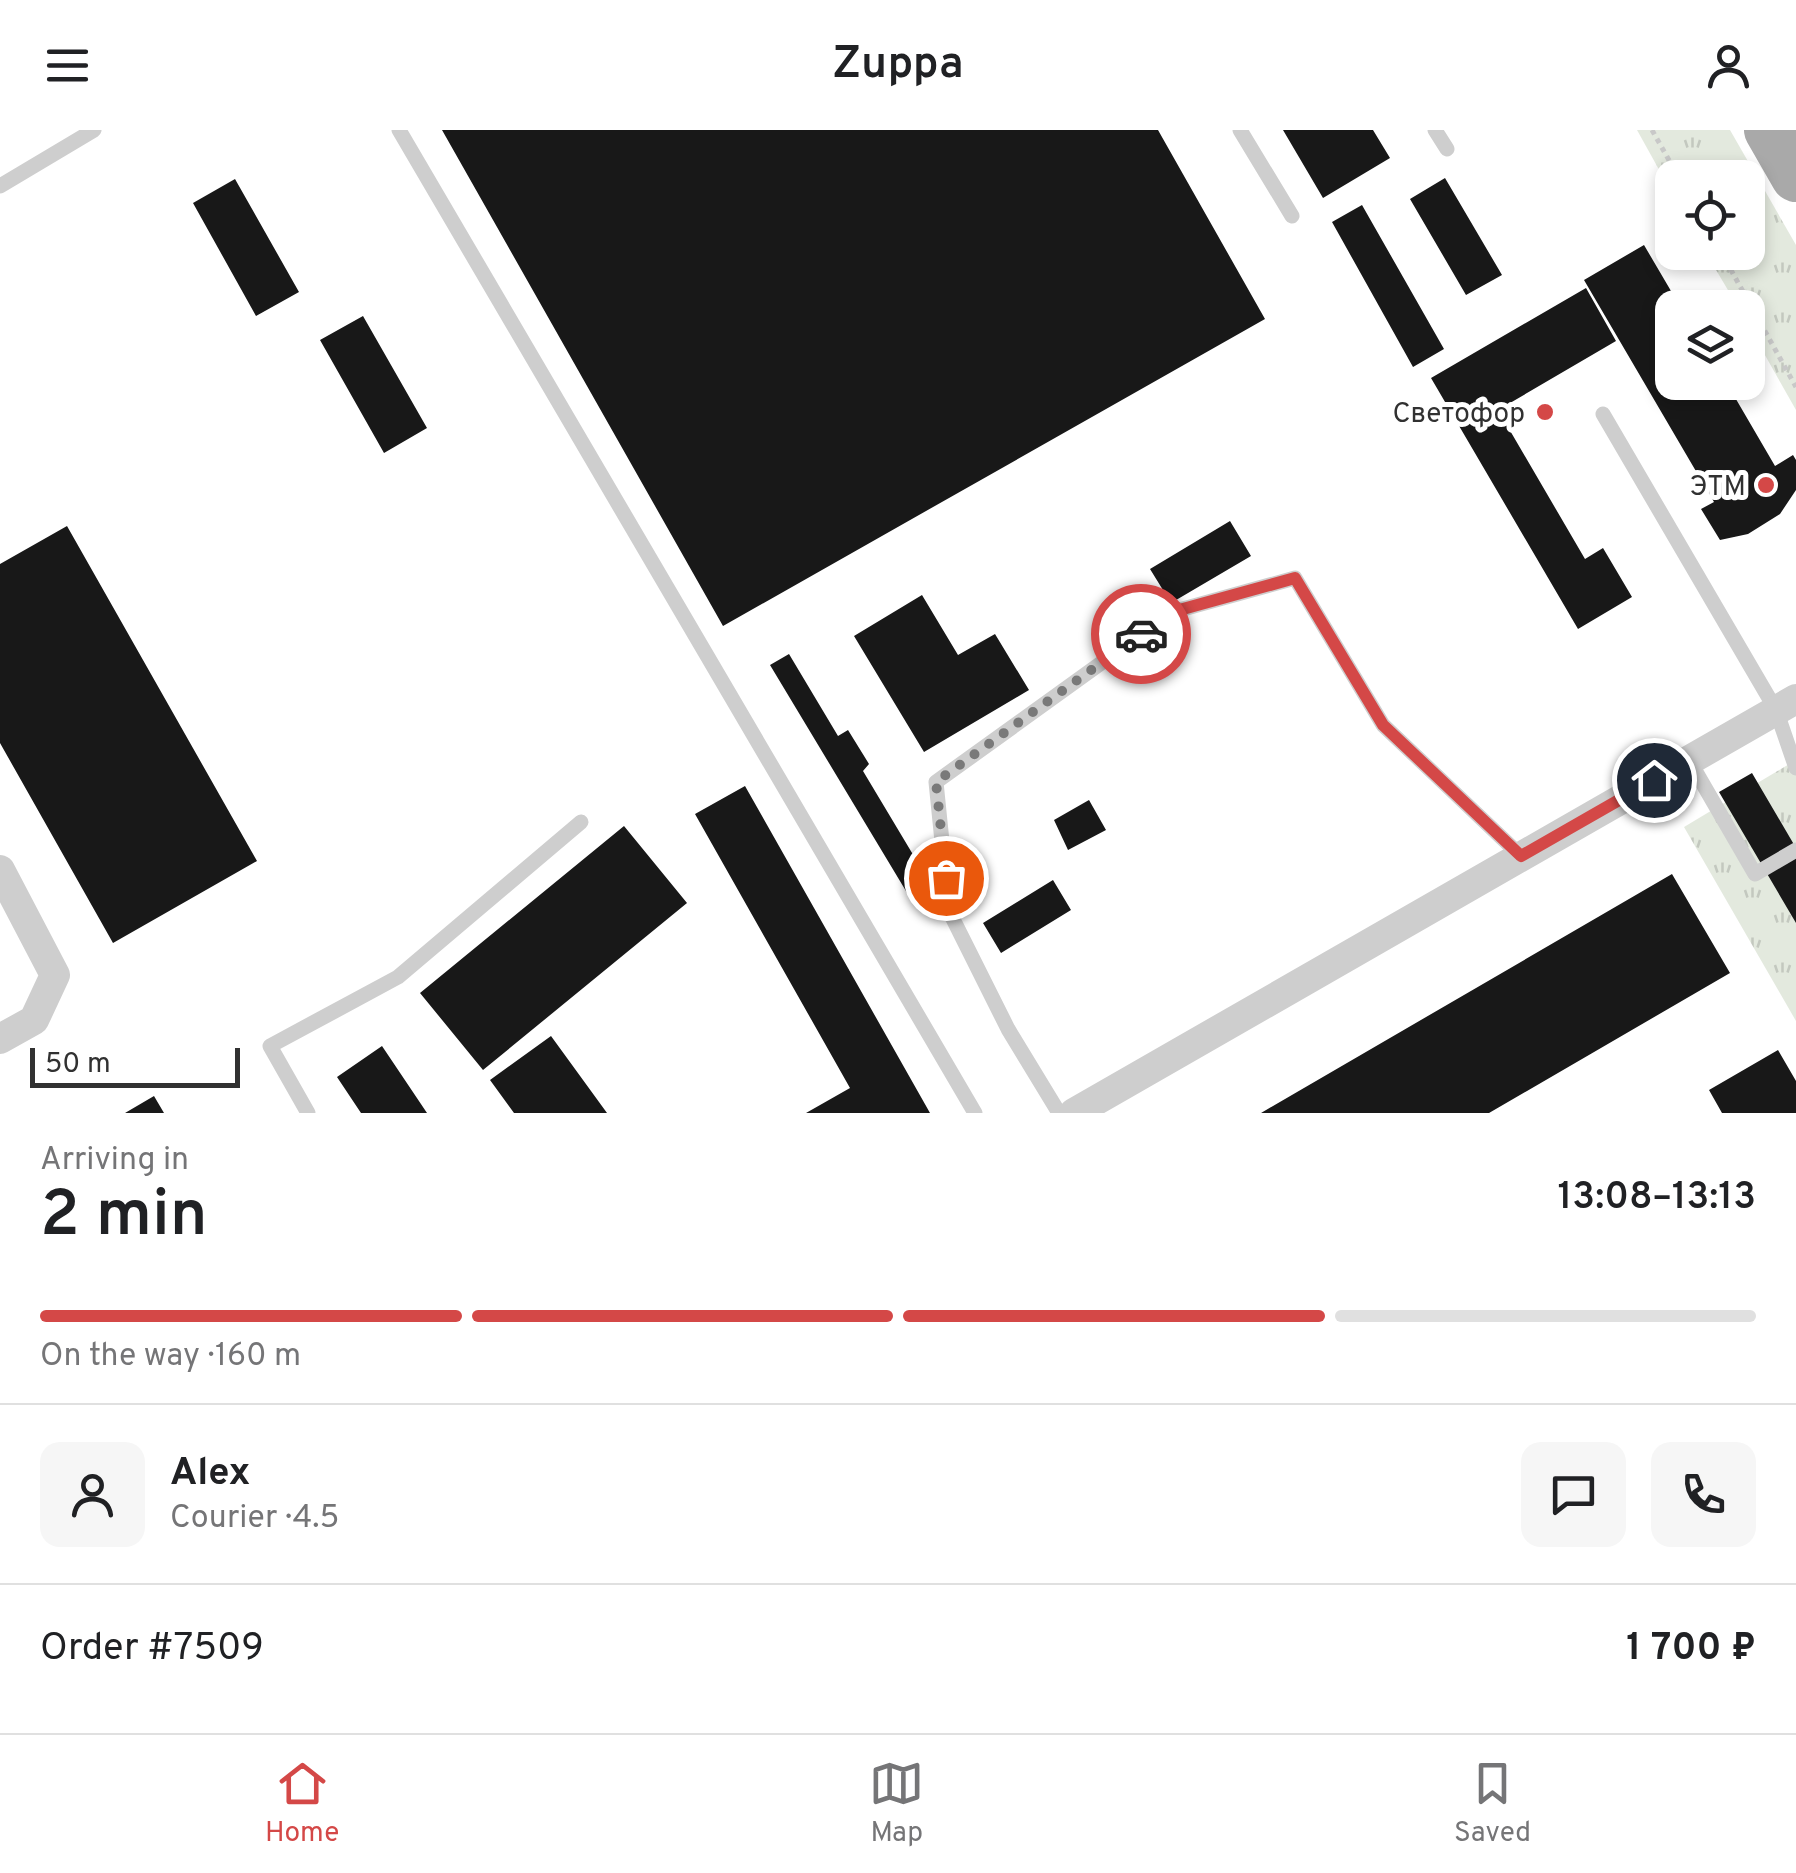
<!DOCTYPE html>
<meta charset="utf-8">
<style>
body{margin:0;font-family:Overpass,sans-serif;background:#f6f6f6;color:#202124;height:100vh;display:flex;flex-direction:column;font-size:38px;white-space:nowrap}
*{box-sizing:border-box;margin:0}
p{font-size:32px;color:#757577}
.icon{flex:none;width:55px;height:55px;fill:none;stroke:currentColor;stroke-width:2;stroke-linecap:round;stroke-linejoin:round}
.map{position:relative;height:983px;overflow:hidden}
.panel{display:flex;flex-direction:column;background:#fff;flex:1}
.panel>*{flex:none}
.buttons{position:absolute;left:1655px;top:30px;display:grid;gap:20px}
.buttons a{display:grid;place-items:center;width:110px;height:110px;border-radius:20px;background:#fff;box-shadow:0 5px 15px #0003;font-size:50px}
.scale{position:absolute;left:30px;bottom:25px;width:210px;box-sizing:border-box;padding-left:10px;border:5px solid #313131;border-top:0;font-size:28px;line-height:35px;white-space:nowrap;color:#313131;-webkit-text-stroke:8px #fff;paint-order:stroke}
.pin{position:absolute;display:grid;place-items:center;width:85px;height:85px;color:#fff;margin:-42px;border:5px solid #fff;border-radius:50%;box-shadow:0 2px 10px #0007}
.courier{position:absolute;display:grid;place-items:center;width:100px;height:100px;margin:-50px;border:8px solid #d44847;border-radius:50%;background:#fff;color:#222;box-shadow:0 2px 12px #0007}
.overview em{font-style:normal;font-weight:600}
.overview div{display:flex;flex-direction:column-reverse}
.overview{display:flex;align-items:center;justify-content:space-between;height:170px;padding:0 40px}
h1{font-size:65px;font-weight:600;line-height:75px}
.bar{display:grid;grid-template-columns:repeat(4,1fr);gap:15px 10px;align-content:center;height:120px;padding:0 40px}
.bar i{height:12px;border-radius:8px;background:#e0e0e0}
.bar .current{background:#d44847}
.bar p{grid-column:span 4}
.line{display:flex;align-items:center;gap:25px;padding:0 40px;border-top:2px solid #e0e0e0}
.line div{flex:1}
.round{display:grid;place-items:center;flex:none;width:105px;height:105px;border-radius:20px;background:#f6f6f6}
header{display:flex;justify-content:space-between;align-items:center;height:130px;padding:0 40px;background:#fff;font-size:45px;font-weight:600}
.dock{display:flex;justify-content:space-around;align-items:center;height:140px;border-top:2px solid #e0e0e0;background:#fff;font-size:28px;color:#757577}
.dock a{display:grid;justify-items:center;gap:5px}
.dock .current{color:#d44847}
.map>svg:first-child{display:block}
.grass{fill:url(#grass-tufts)}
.building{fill:#181818}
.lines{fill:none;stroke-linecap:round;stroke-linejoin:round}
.path{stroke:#c8c8c8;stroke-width:5;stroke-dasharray:5 5;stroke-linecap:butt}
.service{stroke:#cecece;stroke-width:15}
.minor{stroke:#cecece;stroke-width:30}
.primary{stroke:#a9a9a9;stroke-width:50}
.done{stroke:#797979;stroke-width:10;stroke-dasharray:0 18}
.route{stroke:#d44847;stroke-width:12}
.poi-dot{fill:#d44847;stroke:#fff;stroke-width:4}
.labels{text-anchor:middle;stroke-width:10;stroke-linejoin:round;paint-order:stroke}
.poi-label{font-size:28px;fill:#313131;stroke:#fff;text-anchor:end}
</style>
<header><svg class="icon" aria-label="menu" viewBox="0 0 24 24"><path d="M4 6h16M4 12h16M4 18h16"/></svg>Zuppa<svg class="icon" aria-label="person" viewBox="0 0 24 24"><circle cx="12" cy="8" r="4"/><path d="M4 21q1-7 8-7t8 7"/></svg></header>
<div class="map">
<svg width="1796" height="983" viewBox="0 0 1796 983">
<defs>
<pattern id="grass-tufts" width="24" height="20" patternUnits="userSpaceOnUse" patternTransform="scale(2.5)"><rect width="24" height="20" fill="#e3e9de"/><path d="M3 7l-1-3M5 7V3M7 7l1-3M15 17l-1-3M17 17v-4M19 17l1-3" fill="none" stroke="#c3c8bf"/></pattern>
</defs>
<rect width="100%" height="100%" fill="#fff"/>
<!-- grass -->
<path class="grass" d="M1637,0H1730L1796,115V280L1748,195V178L1738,177L1706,123L1748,122V48H1672V63Z
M1796,630V891L1684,697Z"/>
<!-- building -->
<path class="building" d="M442,0H1158L1265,189L723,496Z
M1283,0H1373L1390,28L1323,68Z
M1445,48L1502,145L1466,165L1410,69Z
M235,49L299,162L256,186L193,73Z
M1362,75L1444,219L1413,237L1332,92Z
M1644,115L1681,178H1672V252H1726L1775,336L1793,325L1796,330V360L1780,384L1748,404L1720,410L1701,379L1714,372L1584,150Z
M1586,158L1616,211L1498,280L1585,429L1603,418L1632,467L1578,499L1431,248Z
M363,186L427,298L384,323L320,210Z
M1230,391L1251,426L1171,473L1150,439Z
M67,396L257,731L113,813L0,613V434Z
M922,465L958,525L995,504L1029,560L924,622L854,506Z
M789,524L838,606L848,600L869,634L863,641L930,753L909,766L770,535Z
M1752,643L1796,718V793L1719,662Z
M745,656L930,983H806L850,958L695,684Z
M1089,670L1106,700L1068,720L1054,690Z
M624,696L687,773L483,940L420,863Z
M1672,744L1730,843L1489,983H1261Z
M1053,750L1071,780L1001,823L983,793Z
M551,906L607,983H514L490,950Z
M382,916L427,983H361L337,947Z
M1778,920L1796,951V983H1722L1709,960Z
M154,966L164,983H125Z"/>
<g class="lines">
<!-- path -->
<path class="path" d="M1652,0L1679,48
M1721,122L1796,257"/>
<!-- service -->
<path class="service" d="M399,0L975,983
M1240,0L1292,86
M1435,0L1447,19
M0,56L94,0
M1603,284L1776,580L1796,638
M1689,630L1755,744L1796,720
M308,983L270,916L398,847L581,692
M1059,983L1008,899L949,781L936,652L1172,482L1295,448L1383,595L1521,726"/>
<!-- minor -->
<path class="minor" d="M0,740L55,845L34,890L0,909
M1074,983L1796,569"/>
<!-- primary -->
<path class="primary" d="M1769,0L1796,47"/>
</g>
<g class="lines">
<!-- done -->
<path class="done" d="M946,748L936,652L1141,504"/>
<!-- route -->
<path class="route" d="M1141,504L1172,482L1295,448L1383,595L1521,726L1654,650"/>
</g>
<!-- markers -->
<g class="poi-dot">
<circle cx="1545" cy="282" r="10"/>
<circle cx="1766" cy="355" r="10"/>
</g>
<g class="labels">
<!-- poi labels -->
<g class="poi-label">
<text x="1525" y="292">Светофор</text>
<text x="1746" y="365">ЭТМ</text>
</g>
</g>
</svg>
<div class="buttons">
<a><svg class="icon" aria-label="locate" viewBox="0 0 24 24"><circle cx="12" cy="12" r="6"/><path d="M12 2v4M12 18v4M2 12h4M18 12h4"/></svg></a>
<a><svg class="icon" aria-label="layers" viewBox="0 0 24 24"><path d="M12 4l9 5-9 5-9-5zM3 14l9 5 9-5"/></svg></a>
</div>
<div class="scale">50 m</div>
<div class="pin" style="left:946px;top:748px;background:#ea580c"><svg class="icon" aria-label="bag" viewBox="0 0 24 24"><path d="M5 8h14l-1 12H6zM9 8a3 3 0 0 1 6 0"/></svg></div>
<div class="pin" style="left:1654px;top:650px;background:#1f2937"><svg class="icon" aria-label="home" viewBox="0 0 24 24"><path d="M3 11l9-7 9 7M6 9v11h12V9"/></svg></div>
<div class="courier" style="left:1141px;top:504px"><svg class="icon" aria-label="car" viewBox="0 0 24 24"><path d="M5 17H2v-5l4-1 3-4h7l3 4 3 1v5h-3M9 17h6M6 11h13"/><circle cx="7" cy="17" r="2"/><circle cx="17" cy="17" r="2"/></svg></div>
</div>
<section class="panel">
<div class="overview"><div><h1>2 min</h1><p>Arriving in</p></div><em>13:08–13:13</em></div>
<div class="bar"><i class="current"></i><i class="current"></i><i class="current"></i><i></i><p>On the way · 160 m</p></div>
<div class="line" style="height:180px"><a class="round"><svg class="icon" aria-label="person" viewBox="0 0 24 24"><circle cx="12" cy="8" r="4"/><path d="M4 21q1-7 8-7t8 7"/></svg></a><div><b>Alex</b><p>Courier · 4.5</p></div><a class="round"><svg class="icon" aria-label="chat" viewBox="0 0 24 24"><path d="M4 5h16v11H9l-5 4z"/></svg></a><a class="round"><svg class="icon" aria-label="phone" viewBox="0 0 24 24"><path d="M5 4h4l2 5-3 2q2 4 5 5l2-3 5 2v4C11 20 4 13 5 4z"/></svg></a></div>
<div class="line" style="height:130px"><div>Order #7509</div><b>1 700 ₽</b></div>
</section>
<nav class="dock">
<a class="current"><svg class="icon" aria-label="home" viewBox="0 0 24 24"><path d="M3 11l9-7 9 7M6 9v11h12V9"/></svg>Home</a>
<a><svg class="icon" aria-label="map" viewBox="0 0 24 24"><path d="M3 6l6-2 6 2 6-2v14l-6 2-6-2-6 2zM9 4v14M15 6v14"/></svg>Map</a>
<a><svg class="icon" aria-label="saved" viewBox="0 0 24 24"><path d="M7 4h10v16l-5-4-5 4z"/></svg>Saved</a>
</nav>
